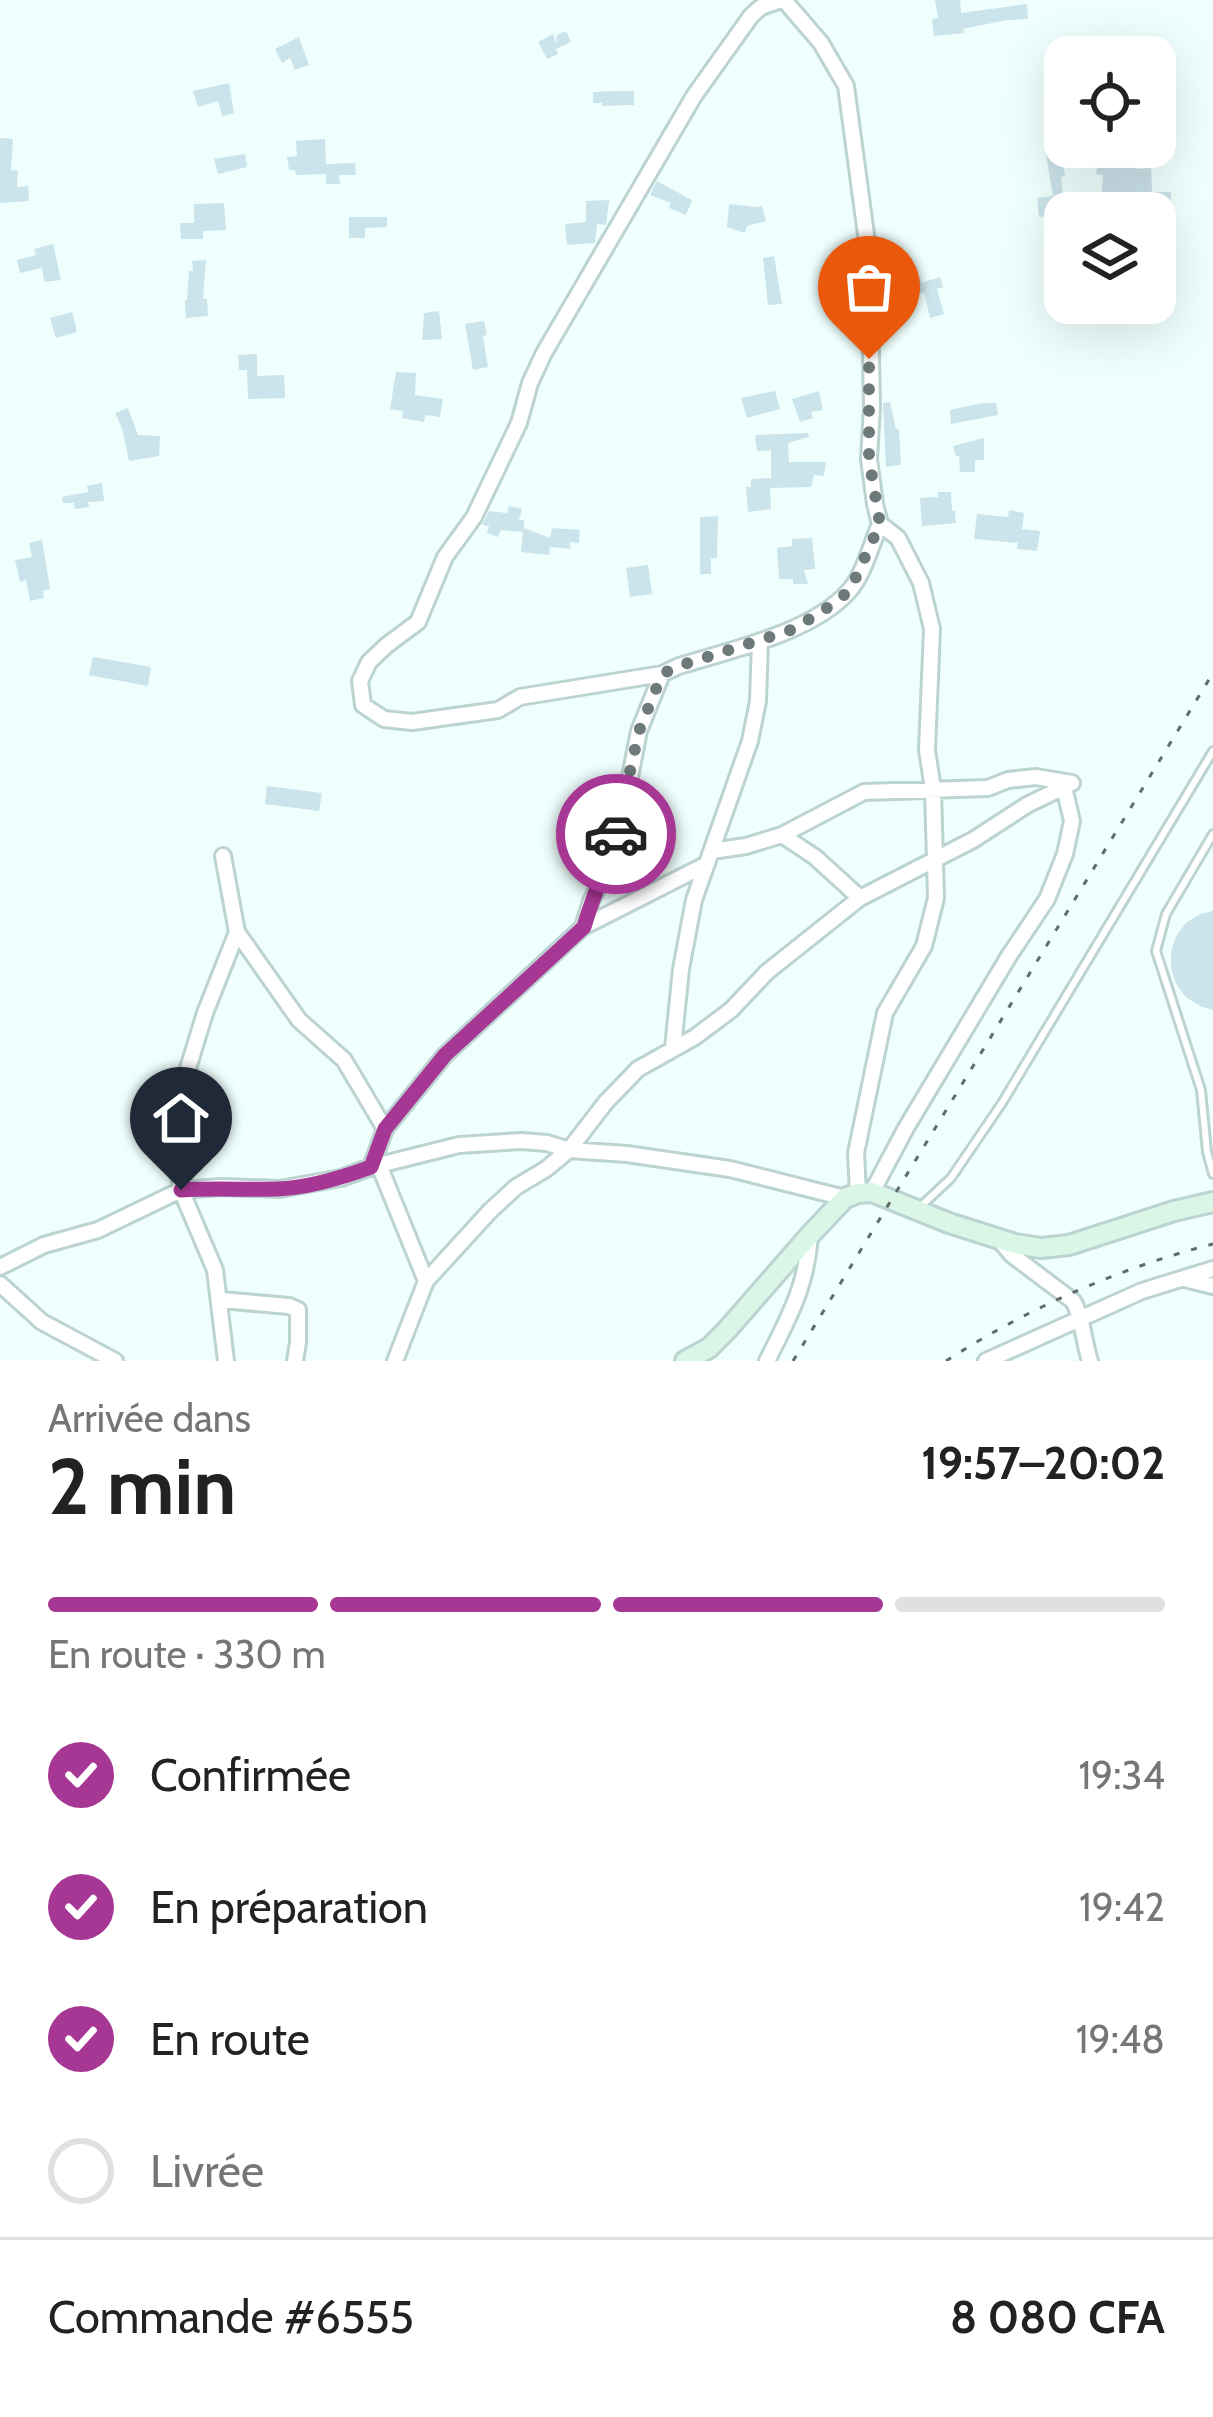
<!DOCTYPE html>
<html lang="fr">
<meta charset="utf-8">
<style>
body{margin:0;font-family:Cabin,sans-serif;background:#f2f2f2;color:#222;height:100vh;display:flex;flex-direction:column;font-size:45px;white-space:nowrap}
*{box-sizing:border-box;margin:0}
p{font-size:39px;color:#767676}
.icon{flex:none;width:66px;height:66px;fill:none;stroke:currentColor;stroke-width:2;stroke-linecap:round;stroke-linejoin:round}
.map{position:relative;height:1361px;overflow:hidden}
.details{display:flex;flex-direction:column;background:#fff;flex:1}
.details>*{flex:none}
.tools{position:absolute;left:1044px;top:36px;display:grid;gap:24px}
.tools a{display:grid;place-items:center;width:132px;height:132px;border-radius:24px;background:#fff;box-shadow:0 12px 48px #0002;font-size:60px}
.pin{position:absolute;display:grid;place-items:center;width:102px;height:102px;color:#fff;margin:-123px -51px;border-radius:50% 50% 50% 0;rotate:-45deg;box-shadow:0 0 12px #0007}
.pin .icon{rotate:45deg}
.courier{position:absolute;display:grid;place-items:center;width:120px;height:120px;margin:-60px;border:9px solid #a73794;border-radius:50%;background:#fff;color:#222;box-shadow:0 3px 15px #0007}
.summary em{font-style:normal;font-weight:700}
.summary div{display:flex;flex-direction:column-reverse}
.summary{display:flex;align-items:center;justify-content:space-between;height:204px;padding:0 48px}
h1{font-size:78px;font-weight:700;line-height:90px}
.bar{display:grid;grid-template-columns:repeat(4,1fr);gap:18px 12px;align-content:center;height:144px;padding:0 48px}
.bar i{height:15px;border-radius:9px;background:#e0e0e0}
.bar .active{background:#a73794}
.bar p{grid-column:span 4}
.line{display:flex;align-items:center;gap:30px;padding:0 48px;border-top:3px solid #e0e0e0}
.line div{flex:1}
ol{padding:0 48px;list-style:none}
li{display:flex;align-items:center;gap:36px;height:132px}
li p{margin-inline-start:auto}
li .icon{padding:12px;border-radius:50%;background:#a73794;color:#fff;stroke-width:4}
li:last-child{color:#767676}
li i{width:66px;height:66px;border:6px solid #e0e0e0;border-radius:50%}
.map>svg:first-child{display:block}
.building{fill:#cbe3ea}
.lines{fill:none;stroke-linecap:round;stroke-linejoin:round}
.lane-casing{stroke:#bbd4d1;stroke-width:12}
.street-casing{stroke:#bbd4d1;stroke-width:20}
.secondary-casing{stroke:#bbd4d1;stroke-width:24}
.lane{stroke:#fff;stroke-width:6}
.street{stroke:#fff;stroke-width:14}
.secondary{stroke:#daf6e6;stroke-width:18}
.rail{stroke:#606c6a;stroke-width:3;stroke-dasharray:6 12;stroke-linecap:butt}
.done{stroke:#6e7a79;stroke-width:12;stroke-dasharray:0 21.6}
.route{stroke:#a73794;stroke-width:15}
</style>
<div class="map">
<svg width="1213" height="1361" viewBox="0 0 1213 1361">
<rect width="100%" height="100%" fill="#effffd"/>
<!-- building -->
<path class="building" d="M935,0H960L961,13L1027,4L1028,19L1007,20L963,29L964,33L934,36L932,19L938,18Z
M566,31L571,42L556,49L558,54L547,59L538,42L553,34L556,44L557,35Z
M299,37L309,65L295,70L290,58L282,63L275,49Z
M229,83L234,113L222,116L218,101L198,107L193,91Z
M619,91H634V105L602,106V103H593V92Z
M0,138L13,139L11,170L18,171L17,187L28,186L29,201L0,203Z
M325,139L326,164L355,163L356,175H339L340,184H326V174L296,175L295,170H289L287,157L297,156L296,141Z
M1060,146L1065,176L1061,177L1065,214L1039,217L1037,198L1053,196L1045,148Z
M1130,147H1140L1136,169L1151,168L1152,192H1171V204H1152V213H1100L1103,175L1096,174L1098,161L1127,165Z
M245,154L247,167L218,174L214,159Z
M657,181L692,200L686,215L669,208L671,203L650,195Z
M609,200L606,225L597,224L595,243L567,245L565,224L586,222V201Z
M224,203L226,230L203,231V239H181L180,223H194V204Z
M729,204L755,207L762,206L766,221L747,226L745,233L727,227Z
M349,217H387V227L365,228V238H349Z
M53,244L61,280L44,282L42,268L20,273L17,260L36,255L34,249Z
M774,256L782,304L768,305L763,258Z
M206,260L203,299H207L208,316L186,318L185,300H187L189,271H193L192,261Z
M920,277L921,283L940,277L943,287L937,289L944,314L930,318L924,293L909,295L907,279Z
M439,311L442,339L422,340L424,313Z
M72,312L77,332L56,338L50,318Z
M484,321L487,335L483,336L488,367L473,370L465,324Z
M257,354V376L284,375L285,398L248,399L247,370H239L238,355Z
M396,372L416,373L415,395L443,399L440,417L425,415L424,422L402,418L403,411L390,409Z
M775,391L780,409L747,418L741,398Z
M819,391L823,410L811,412L813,418L800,422L792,399Z
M890,402L896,429H899L901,465L886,467L883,403Z
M983,403H996L998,415L951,424L950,410Z
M128,408L138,435L160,436L159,456L129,461L122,428L115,413Z
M808,433L809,437L788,443L789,462H826L824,476L814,475L811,487L770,488L771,509L748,512L746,487H751V479L771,478V450L757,451L755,435Z
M984,438V460H975V472H960L959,456H956L953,446Z
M102,483L104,501L88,502L89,507L75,509L74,503H63L62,497L88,492L87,486Z
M938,492H951L952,511L955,510L956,523L922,526L920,498L938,497Z
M509,506L522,509L519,520H524V528L550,538L552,528L580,530L579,543L569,542L571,549L550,547L549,555L521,552L523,532L501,530L498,537L487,533L489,526L482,525L489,511L507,513Z
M1009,510L1024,513L1022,529L1040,531L1037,551L1017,549L1018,543L974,539L977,514L1008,517Z
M718,516L717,558H711V574H700V517Z
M812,538L815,569L804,570L808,584H793V579H779L777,548L792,546V539Z
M42,540L50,589L43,591L44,598L30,601L26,580L20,582L15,560L32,557L29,543Z
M648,565L652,594L630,597L626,568Z
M93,657L151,667L148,686L89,675Z
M267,786L322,793L319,811L265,804Z
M1213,911V1010L1200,1006L1186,997L1176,984L1171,968V952L1176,936L1186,923L1200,914Z"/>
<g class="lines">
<defs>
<path id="lane" d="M1213,834L1166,914L1156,951L1201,1090L1207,1152L1213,1174
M919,1208L951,1178L1002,1103L1213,751"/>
<path id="street" d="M784,0L821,43L846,86L869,257L872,407L869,459L875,504L880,524L898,538L921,583L932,629L927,750L933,789L936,898L924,946L885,1013L856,1153L858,1193
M662,674L520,697L498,710L412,722L384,719L363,705L360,681L369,662L387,645L418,622L445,557L474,517L519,423L530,383L544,353L694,96L751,16L761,7L781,0
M782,835L815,857L860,898
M712,851L746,846L782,835L864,792L988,788L1008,780L1036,777L1072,783
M223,856L237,932L205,1013L178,1101L174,1134L181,1190L215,1270L226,1361
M583,927L591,901L605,874L624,808L639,731L662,674L679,666C730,650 812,633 849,591C864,574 871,545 880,524
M237,932L299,1020L344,1060L385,1129
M673,1048L681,969L694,900L750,741L758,701L760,641
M379,1165L426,1281
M371,1167L385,1129L445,1055L583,927L707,864
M872,1192L906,1128L1009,956L1047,899L1065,854L1072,821L1064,787
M1001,1242L1012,1255L1073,1301C1082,1315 1084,1343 1090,1361
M0,1267L44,1245L98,1230L181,1190L221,1187L280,1189L341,1178L371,1167L459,1145L521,1141L547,1143L569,1150L627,1154L730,1169L845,1198
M1188,1280L1213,1286
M0,1284L42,1322L115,1361
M221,1300L289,1306L298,1310V1342L295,1361
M395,1361L426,1281L490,1211L516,1187L546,1169L569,1150L606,1102L638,1069L695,1037L731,1010L767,972L860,898L973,840L1027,805L1072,783
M767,1361C789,1317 807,1285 810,1235
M986,1361L1142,1291L1213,1269"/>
<path id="secondary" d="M685,1361L709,1348L727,1330L810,1235L845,1198L858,1193L872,1192L949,1223L1015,1244L1041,1248L1069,1245L1174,1211L1213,1202"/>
</defs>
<!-- lane casing -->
<use href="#lane" class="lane-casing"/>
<!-- street casing -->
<use href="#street" class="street-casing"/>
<!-- secondary casing -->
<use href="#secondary" class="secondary-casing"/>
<!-- lane -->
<use href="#lane" class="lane"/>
<!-- street -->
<use href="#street" class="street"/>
<!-- secondary -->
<use href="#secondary" class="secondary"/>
<!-- rail -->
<path class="rail" d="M793,1361L1213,673
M946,1361C1028,1308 1119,1268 1213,1244"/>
</g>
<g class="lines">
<!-- done -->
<path class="done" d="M616,834L639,731L662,674L679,666L794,629L833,604L850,590L880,524L869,459V359"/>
<!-- route -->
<path class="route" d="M181,1190C213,1188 245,1190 277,1189C309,1188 341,1178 371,1167L385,1129L445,1055L584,927C593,895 607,866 616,834"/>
</g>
</svg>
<div class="tools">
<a><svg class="icon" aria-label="locate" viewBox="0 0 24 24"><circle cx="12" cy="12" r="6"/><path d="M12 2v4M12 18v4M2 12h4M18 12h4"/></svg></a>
<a><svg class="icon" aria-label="layers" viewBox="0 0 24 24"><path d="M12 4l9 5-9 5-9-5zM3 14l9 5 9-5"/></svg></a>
</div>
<div class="pin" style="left:869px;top:359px;background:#ea580c"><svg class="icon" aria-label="bag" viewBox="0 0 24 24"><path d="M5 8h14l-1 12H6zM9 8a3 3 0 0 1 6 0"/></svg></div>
<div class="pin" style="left:181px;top:1190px;background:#1f2937"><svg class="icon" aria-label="home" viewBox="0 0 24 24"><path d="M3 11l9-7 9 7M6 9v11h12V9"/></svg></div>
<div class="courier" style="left:616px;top:834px"><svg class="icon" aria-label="car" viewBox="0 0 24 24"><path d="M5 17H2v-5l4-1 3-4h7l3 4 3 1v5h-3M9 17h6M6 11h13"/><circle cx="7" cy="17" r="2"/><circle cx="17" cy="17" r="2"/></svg></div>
</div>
<section class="details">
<div class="summary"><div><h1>2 min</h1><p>Arrivée dans</p></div><em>19:57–20:02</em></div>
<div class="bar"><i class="active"></i><i class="active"></i><i class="active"></i><i></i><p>En route · 330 m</p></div>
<ol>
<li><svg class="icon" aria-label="check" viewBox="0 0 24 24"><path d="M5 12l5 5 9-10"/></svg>Confirmée<p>19:34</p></li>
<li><svg class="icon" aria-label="check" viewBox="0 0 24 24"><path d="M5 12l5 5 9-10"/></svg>En préparation<p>19:42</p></li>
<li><svg class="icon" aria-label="check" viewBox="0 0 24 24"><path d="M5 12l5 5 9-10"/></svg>En route<p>19:48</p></li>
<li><i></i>Livrée</li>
</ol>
<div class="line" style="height:156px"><div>Commande #6555</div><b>8 080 CFA</b></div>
</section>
